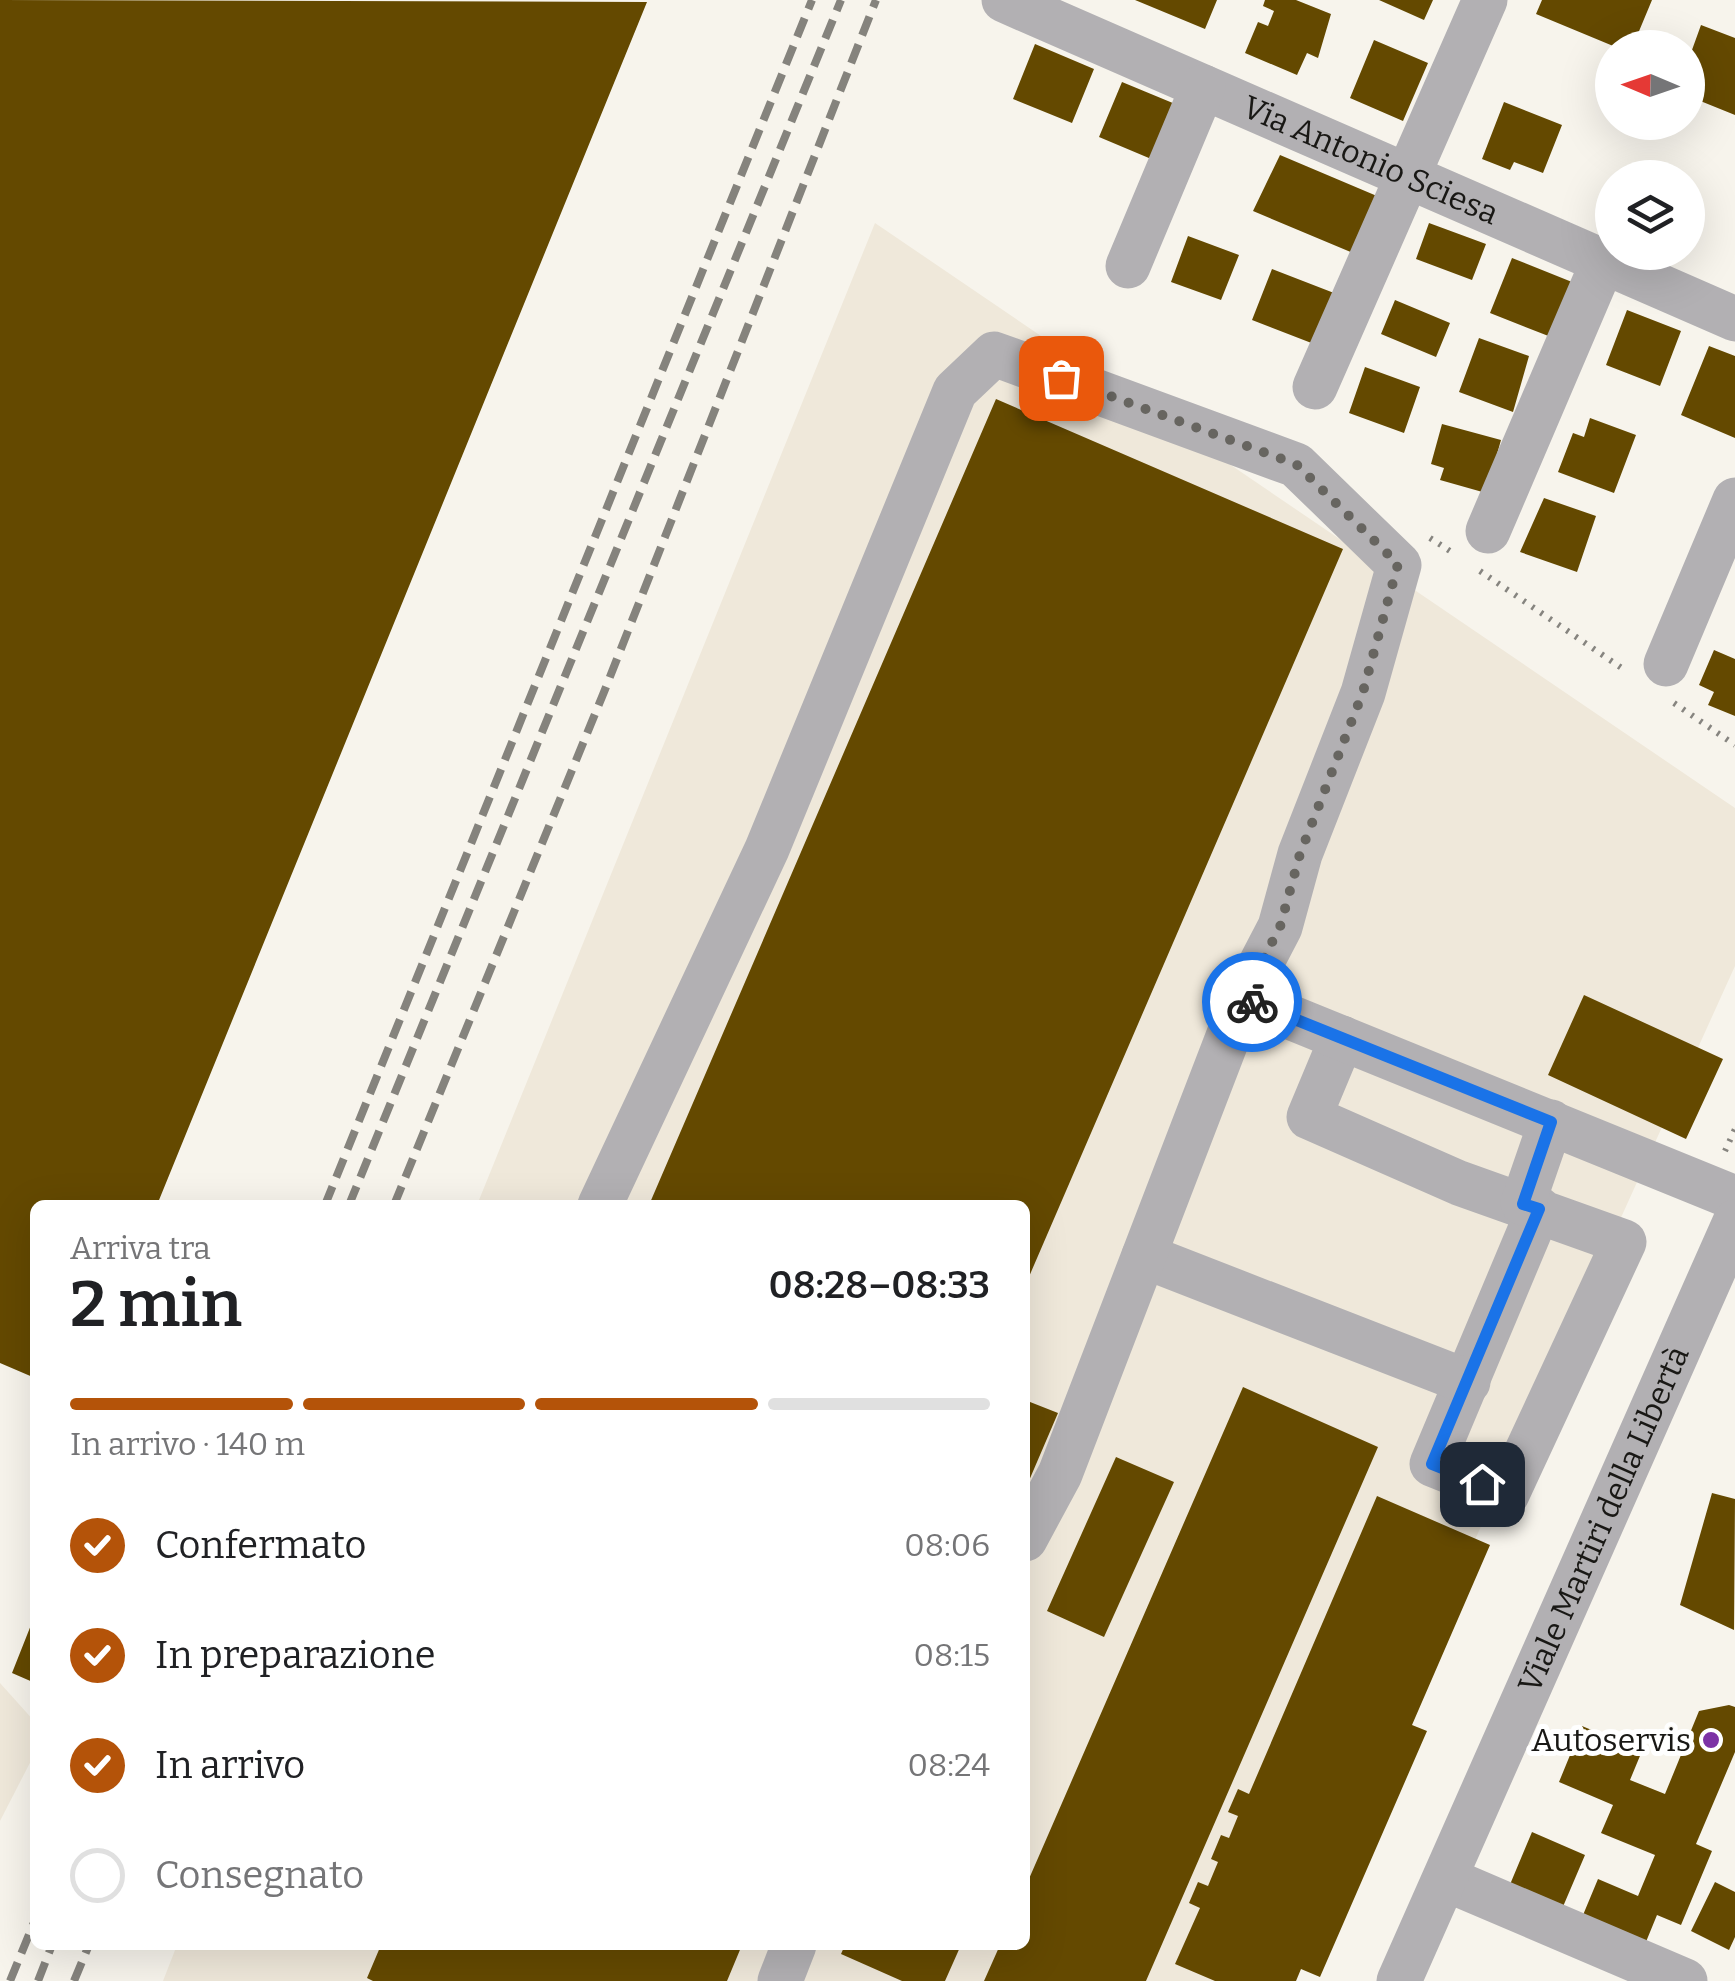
<!DOCTYPE html>
<html lang="it">
<meta charset="utf-8">
<style>
body{margin:0;font-family:Bitter,serif;background:#f2f2f2;color:#202124;height:100vh;display:flex;flex-direction:column;font-size:38px;white-space:nowrap}
*{box-sizing:border-box;margin:0}
p{font-size:32px;color:#757577}
.icon{flex:none;width:55px;height:55px;fill:none;stroke:currentColor;stroke-width:2;stroke-linecap:round;stroke-linejoin:round}
.map{position:relative;flex:1;overflow:hidden}
.drawer{position:absolute;left:30px;top:1200px;width:1000px;height:750px;display:flex;flex-direction:column;background:#fff;border-radius:15px;box-shadow:0 10px 40px #0002}
.drawer>*{flex:none}
.needle{width:65px;rotate:272deg}
.controls{position:absolute;left:1595px;top:30px;display:grid;gap:20px}
.controls a{display:grid;place-items:center;width:110px;height:110px;border-radius:50%;background:#fff;box-shadow:0 10px 40px #0002;font-size:50px}
.pin{position:absolute;display:grid;place-items:center;width:85px;height:85px;color:#fff;margin:-42px;border-radius:20px;box-shadow:0 5px 15px #0006}
.courier{position:absolute;display:grid;place-items:center;width:100px;height:100px;margin:-50px;border:8px solid #1a73e8;border-radius:50%;background:#fff;color:#222;box-shadow:0 2px 12px #0007}
.summary em{font-style:normal;font-weight:600}
.summary div{display:flex;flex-direction:column-reverse}
.summary{display:flex;align-items:center;justify-content:space-between;height:170px;padding:0 40px}
h1{font-size:65px;font-weight:600;line-height:75px}
.bar{display:grid;grid-template-columns:repeat(4,1fr);gap:15px 10px;align-content:center;height:120px;padding:0 40px}
.bar i{height:12px;border-radius:8px;background:#e0e0e0}
.bar .selected{background:#b45309}
.bar p{grid-column:span 4}
ol{padding:0 40px;list-style:none}
li{display:flex;align-items:center;gap:30px;height:110px}
li p{margin-inline-start:auto}
li .icon{padding:10px;border-radius:50%;background:#b45309;color:#fff;stroke-width:4}
li:last-child{color:#757577}
li i{width:55px;height:55px;border:5px solid #e0e0e0;border-radius:50%}
.map>svg:first-child{display:block}
.built{fill:#efe8da}
.building{fill:#644900}
.lines{fill:none;stroke-linecap:round;stroke-linejoin:round}
.path{stroke:#86847f;stroke-width:6;stroke-dasharray:2.5 8;stroke-linecap:butt}
.minor{stroke:#b2b0b3;stroke-width:45}
.rail{stroke:#85837d;stroke-width:8;stroke-dasharray:20 10;stroke-linecap:butt}
.done{stroke:#676560;stroke-width:10;stroke-dasharray:0 18}
.route{stroke:#1a73e8;stroke-width:12}
.poi-dot{fill:#7d33a5;stroke:#fff;stroke-width:4}
.labels{text-anchor:middle;stroke-width:10;stroke-linejoin:round;paint-order:stroke}
.street-label{font-size:32px;fill:#191815;stroke:#fff}
.poi-label{font-size:32px;fill:#191815;stroke:#fff;text-anchor:end}
</style>
<div class="map">
<svg width="1735" height="1981" viewBox="0 0 1735 1981">
<rect width="100%" height="100%" fill="#f7f4ec"/>
<!-- built -->
<path class="built" d="M875,223L1735,808V966L1275,1981H163L177,1945H1025V1205H477Z
M0,1683L35,1722V1753L0,1821Z"/>
<!-- building -->
<path class="building" d="M0,0L647,2L157,1205H35V1378L0,1363Z
M1135,0H1217L1205,29Z
M1265,0H1296L1331,14L1318,58L1307,53L1297,75L1245,53L1258,22L1268,26L1274,11L1263,6Z
M1379,0H1433L1424,20Z
M1542,0H1652L1632,48H1618L1536,14Z
M1701,25L1735,38V115L1688,96V61Z
M1374,40L1428,63L1403,121L1350,98Z
M1035,44L1094,69L1072,123L1013,99Z
M1122,82L1180,106L1156,161L1099,137Z
M1504,102L1562,125L1543,173L1514,162L1510,170L1482,159Z
M1280,155L1384,199L1353,253L1253,211Z
M1429,223L1486,244L1472,280L1416,259Z
M1188,236L1239,255L1221,300L1171,282Z
M1512,258L1572,282L1551,337L1490,313Z
M1272,269L1334,293L1314,344L1252,320Z
M1395,300L1450,323L1436,357L1381,334Z
M1627,310L1681,331L1660,386L1606,365Z
M1479,338L1529,356L1513,412L1459,392Z
M1709,346L1735,356V438L1681,415Z
M1365,367L1420,387L1404,433L1349,413Z
M996,399L1343,549L1025,1286V1205H649Z
M1590,418L1636,435L1614,493L1558,472L1573,433L1584,437Z
M1442,424L1501,440L1486,493L1440,480L1444,468L1431,464Z
M1544,498L1596,516L1577,572L1520,552Z
M1714,650L1735,659V716L1708,705L1714,692L1699,685Z
M1584,995L1723,1059L1686,1139L1548,1075Z
M1243,1387L1378,1447L1146,1981H984L1000,1945H1025V1888Z
M1025,1400L1058,1413L1025,1490Z
M1116,1457L1174,1482L1104,1637L1047,1611Z
M1712,1493L1735,1499L1734,1630L1680,1605Z
M1377,1496L1490,1545L1412,1725L1427,1731L1320,1977L1301,1969L1296,1981H1215L1175,1964L1200,1908L1189,1903L1198,1882L1208,1886L1218,1862L1211,1859L1221,1835L1229,1838L1238,1816L1228,1812L1238,1789L1249,1794Z
M31,1625L35,1626V1683L12,1673Z
M1729,1705L1735,1707V1752L1696,1844L1712,1851L1681,1925L1657,1915L1641,1954L1578,1927L1598,1879L1638,1896L1655,1855L1601,1833L1613,1805L1559,1782L1582,1726L1642,1751L1630,1780L1665,1794L1699,1711Z
M1532,1832L1585,1855L1559,1916L1506,1894Z
M1715,1882L1735,1892V1937L1729,1950L1691,1931Z
M381,1945H742L727,1981H373L367,1978Z
M845,1945H961L945,1981H902L841,1954Z"/>
<g class="lines">
<!-- path -->
<path class="path" d="M1430,538L1453,553
M1480,571L1626,671
M1674,703L1735,745
M1725,1151L1735,1129"/>
<!-- minor -->
<g class="minor">
<path id="s1" d="M1004,0L1735,319"/>
<path d="M1128,266L1203,87"/>
<path d="M1315,387L1485,0"/>
<path d="M1488,531L1603,262"/>
<path d="M1666,664L1735,500"/>
<path d="M1342,1038L1309,1117L1459,1183L1624,1242L1507,1494L1432,1464L1539,1209"/>
<path d="M1523,1203L1551,1122"/>
<path d="M600,1205L767,849L955,391L994,354L1296,465L1399,565L1363,693L1300,854L1280,927L1243,998L1735,1198"/>
<path d="M1144,1256L1468,1382"/>
<path d="M1025,1539L1060,1474L1243,998"/>
<path d="M1446,1879L1685,1981"/>
<path d="M780,1981L794,1945"/>
<path id="s2" d="M1399,1981L1735,1222"/>
</g>
<!-- rail -->
<path class="rail" d="M325,1205L812,0
M349,1205L841,0
M394,1205L604,692L876,0
M10,1981L35,1920
M38,1981L52,1945
M74,1981L89,1945"/>
</g>
<g class="lines">
<!-- done -->
<path class="done" d="M1061,378L1296,464L1398,564L1363,692L1300,854L1280,927L1243,998L1252,1002"/>
<!-- route -->
<path class="route" d="M1252,1002L1551,1122L1523,1204L1539,1209L1432,1464L1482,1484"/>
</g>
<!-- markers -->
<circle class="poi-dot" cx="1711" cy="1740" r="10"/>
<g class="labels">
<!-- street labels -->
<g class="street-label">
<text dy="11" stroke="none"><textPath href="#s1" startOffset="400">Via Antonio Sciesa</textPath></text>
<text dy="11" stroke="none"><textPath href="#s2" startOffset="505">Viale Martiri della Libertà</textPath></text>
</g>
<!-- poi labels -->
<g class="poi-label">
<text x="1691" y="1751">Autoservis</text>
</g>
</g>
</svg>
<div class="controls">
<a><svg class="needle" viewBox="-14 -14 28 28"><path d="M0-13l5 13h-10z" fill="#e53935"/><path d="M0 13l5-13h-10z" fill="#757577"/></svg></a>
<a><svg class="icon" aria-label="layers" viewBox="0 0 24 24"><path d="M12 4l9 5-9 5-9-5zM3 14l9 5 9-5"/></svg></a>
</div>
<div class="pin" style="left:1061px;top:378px;background:#ea580c"><svg class="icon" aria-label="bag" viewBox="0 0 24 24"><path d="M5 8h14l-1 12H6zM9 8a3 3 0 0 1 6 0"/></svg></div>
<div class="pin" style="left:1482px;top:1484px;background:#1f2937"><svg class="icon" aria-label="home" viewBox="0 0 24 24"><path d="M3 11l9-7 9 7M6 9v11h12V9"/></svg></div>
<div class="courier" style="left:1252px;top:1002px"><svg class="icon" aria-label="bike" viewBox="0 0 24 24"><circle cx="6" cy="16" r="4"/><circle cx="18" cy="16" r="4"/><path d="M6 16l4-8h5l3 8M10 8l3 8H6M13 5h3"/></svg></div>
<section class="drawer">
<div class="summary"><div><h1>2 min</h1><p>Arriva tra</p></div><em>08:28–08:33</em></div>
<div class="bar"><i class="selected"></i><i class="selected"></i><i class="selected"></i><i></i><p>In arrivo · 140 m</p></div>
<ol>
<li><svg class="icon" aria-label="check" viewBox="0 0 24 24"><path d="M5 12l5 5 9-10"/></svg>Confermato<p>08:06</p></li>
<li><svg class="icon" aria-label="check" viewBox="0 0 24 24"><path d="M5 12l5 5 9-10"/></svg>In preparazione<p>08:15</p></li>
<li><svg class="icon" aria-label="check" viewBox="0 0 24 24"><path d="M5 12l5 5 9-10"/></svg>In arrivo<p>08:24</p></li>
<li><i></i>Consegnato</li>
</ol>
</section>
</div>
